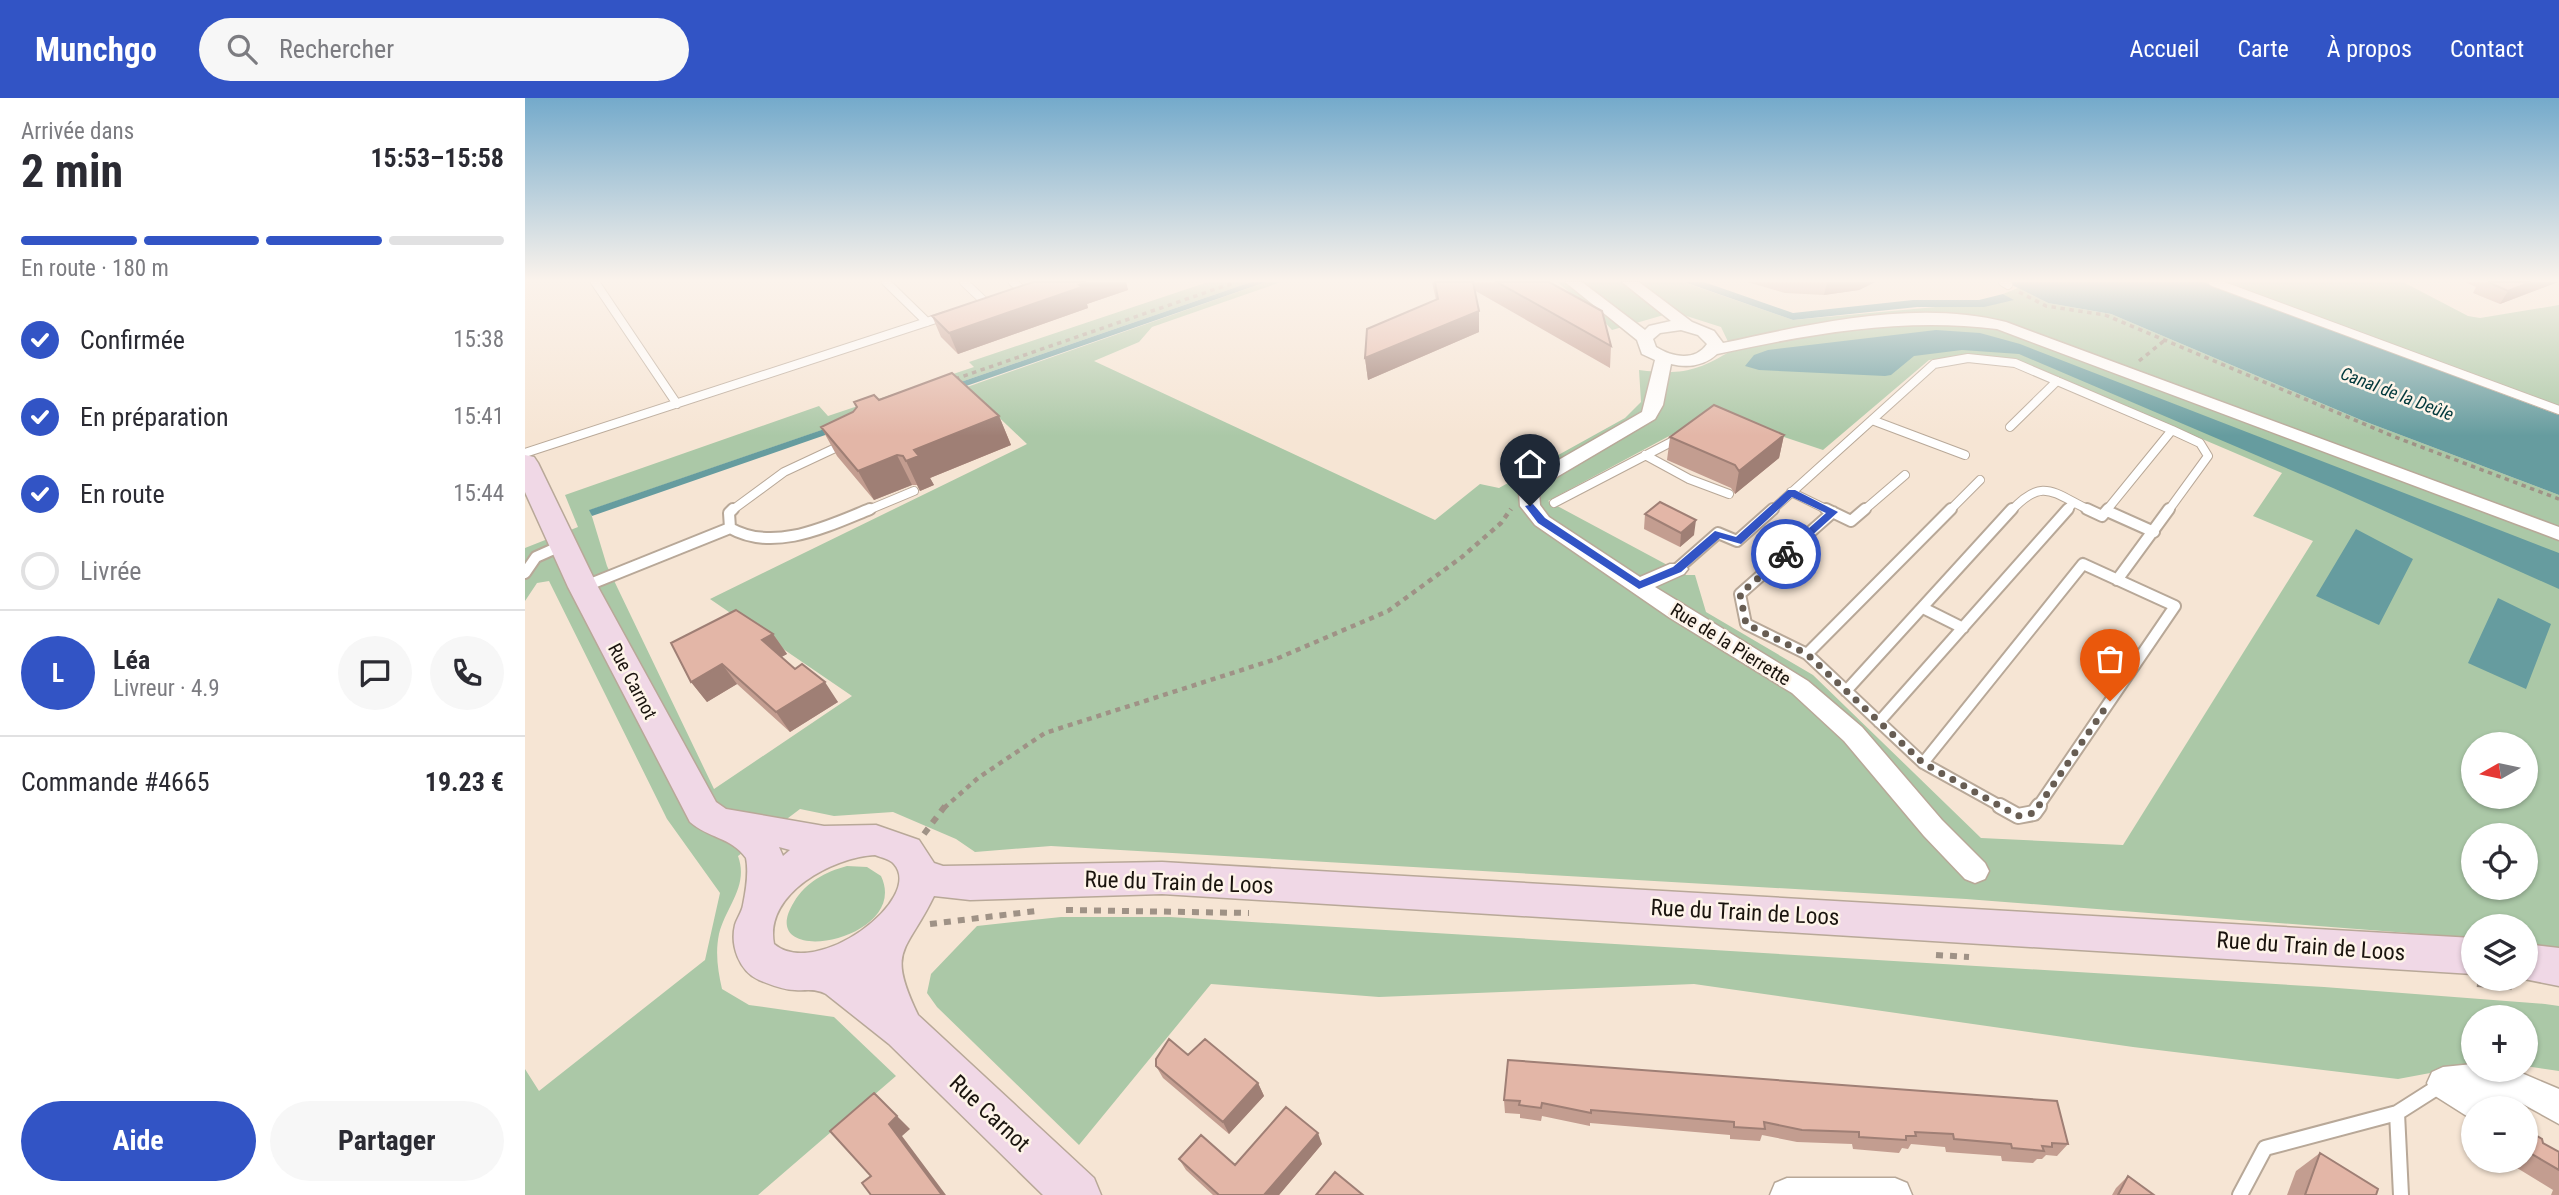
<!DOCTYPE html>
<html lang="fr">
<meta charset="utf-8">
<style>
body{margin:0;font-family:"Roboto Condensed",sans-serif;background:#f7f7f7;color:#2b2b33;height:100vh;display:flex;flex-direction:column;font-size:26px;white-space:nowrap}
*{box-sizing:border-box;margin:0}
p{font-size:23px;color:#7c7c81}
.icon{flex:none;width:38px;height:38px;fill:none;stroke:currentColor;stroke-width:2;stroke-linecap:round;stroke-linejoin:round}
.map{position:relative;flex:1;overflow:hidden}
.details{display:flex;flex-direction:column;background:#fff;width:525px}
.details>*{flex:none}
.needle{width:46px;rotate:261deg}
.fabs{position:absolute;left:1936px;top:634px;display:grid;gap:14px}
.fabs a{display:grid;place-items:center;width:77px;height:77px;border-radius:50%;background:#fff;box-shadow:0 2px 5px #0004;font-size:35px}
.pin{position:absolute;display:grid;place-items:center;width:60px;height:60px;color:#fff;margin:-72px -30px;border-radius:50% 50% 50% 0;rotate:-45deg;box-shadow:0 0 7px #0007}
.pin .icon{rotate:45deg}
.courier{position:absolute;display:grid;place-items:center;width:70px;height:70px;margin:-35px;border:5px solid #3254c5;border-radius:50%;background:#fff;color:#222;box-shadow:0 2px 9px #0007}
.head em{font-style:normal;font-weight:700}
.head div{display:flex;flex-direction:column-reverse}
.head{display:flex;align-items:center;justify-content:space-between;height:119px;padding:0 21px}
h1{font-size:46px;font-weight:700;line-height:52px}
.bar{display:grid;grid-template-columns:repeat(4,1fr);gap:10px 7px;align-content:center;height:84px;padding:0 21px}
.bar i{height:9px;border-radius:5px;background:#e1e1e2}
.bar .current{background:#3254c5}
.bar p{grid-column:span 4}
.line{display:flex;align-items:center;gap:18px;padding:0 21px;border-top:2px solid #e1e1e2}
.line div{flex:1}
.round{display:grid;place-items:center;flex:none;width:74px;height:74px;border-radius:37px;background:#f7f7f7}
ol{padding:0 21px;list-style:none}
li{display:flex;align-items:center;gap:21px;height:77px}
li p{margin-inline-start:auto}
li .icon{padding:7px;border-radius:50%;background:#3254c5;color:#fff;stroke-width:4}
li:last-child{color:#7c7c81}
li i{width:38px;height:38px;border:4px solid #e1e1e2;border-radius:50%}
.button{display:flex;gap:14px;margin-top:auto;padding:14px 21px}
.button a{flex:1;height:80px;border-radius:42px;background:#3254c5;color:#fff;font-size:28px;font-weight:700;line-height:80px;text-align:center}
.button a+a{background:#f7f7f7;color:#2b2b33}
header{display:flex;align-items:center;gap:42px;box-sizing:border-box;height:98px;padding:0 35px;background:#3254c5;color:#fff}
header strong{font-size:33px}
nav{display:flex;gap:38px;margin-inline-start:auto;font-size:24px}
.search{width:490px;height:63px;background:#f7f7f7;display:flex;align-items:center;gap:18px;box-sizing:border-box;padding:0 24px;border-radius:38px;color:#7c7c81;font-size:26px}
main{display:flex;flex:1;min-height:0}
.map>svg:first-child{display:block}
.green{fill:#abc8a7;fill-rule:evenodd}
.water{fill:#669c9f}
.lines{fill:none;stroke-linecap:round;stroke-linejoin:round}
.lane-far2-casing{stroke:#b8a898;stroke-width:10}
.lane-far1-casing{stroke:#b8a898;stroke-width:14}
.lane-casing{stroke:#b8a898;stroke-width:18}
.street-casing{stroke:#b8a898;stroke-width:3}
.secondary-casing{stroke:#b8a898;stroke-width:3}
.path-far2{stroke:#9f9286;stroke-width:3.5;stroke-dasharray:4.5 4.5;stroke-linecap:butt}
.path-far1{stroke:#9f9286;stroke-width:4.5;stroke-dasharray:5 5;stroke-linecap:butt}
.path{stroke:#9f9286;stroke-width:6;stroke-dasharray:7 7;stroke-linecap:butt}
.lane-far2{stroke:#fff;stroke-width:8}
.lane-far1{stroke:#fff;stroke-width:10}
.lane{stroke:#fff;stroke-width:14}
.street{fill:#fff;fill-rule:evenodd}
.secondary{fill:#f0d8e6;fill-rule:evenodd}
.wall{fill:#c39d90}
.shaded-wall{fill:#9f7f75}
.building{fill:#e3b6a7;stroke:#9f7f75;stroke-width:2}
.route{fill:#3254c5}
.done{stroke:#675d53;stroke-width:7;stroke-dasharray:0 12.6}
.labels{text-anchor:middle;stroke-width:5;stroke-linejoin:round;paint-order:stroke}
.far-water-label{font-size:18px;font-style:italic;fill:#02393c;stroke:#fef4e9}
.street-label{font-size:19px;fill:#1a140e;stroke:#fef4e9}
.near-street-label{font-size:23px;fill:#1a140e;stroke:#fef4e9}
</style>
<header>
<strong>Munchgo</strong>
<div class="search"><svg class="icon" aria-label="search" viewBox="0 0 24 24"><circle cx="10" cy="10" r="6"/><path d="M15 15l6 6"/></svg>Rechercher</div>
<nav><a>Accueil</a><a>Carte</a><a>À propos</a><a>Contact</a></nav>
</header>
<main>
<section class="details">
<div class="head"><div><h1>2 min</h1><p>Arrivée dans</p></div><em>15:53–15:58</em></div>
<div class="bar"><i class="current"></i><i class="current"></i><i class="current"></i><i></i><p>En route · 180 m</p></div>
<ol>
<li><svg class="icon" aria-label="check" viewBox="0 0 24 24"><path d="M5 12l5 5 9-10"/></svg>Confirmée<p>15:38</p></li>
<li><svg class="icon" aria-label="check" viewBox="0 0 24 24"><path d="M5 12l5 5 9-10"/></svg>En préparation<p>15:41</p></li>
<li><svg class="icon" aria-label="check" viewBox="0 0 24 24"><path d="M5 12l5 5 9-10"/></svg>En route<p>15:44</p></li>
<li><i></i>Livrée</li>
</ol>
<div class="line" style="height:126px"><b class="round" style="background:#3254c5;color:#fff">L</b><div><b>Léa</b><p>Livreur · 4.9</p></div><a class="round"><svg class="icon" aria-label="chat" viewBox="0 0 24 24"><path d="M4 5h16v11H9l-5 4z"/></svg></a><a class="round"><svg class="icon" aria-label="phone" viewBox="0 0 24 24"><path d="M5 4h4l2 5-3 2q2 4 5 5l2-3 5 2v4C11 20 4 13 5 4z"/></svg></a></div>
<div class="line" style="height:91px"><div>Commande #4665</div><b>19.23 €</b></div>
<div class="button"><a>Aide</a><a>Partager</a></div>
</section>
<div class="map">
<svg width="2034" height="1097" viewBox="0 0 2034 1097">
<rect width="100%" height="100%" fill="#f6e5d4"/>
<!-- green -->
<path class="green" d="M683,184H726L65,412L82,468L189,691L327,598L185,501L502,346L442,289L741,184H756L627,229L614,244L569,263L910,422L955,386L974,390L1100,320L1116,304L1114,272C1155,277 1172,274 1207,252L1196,229L1149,214L1087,232L1075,219L1032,184H1158L1268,222L1488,202L1478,196L1493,190L1523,205L1586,216L1836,322L2034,397V854L2000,847V828H1948V840L1441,801L526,748L450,754L431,741L368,714L309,718L275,711L213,758C224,788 201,808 194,836C190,855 193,873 197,891L224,907L309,919L371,978L233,1097H0V971L14,993L180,862L195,795L142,721L24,483L12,485L0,503V450L53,429L40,397L294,308L303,318L449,269L444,264ZM1442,257L1492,262L1757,375L1728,418L1788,443L1598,747L1456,740L1288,577L1181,514L1170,477H1161L1023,403L1187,315L1298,352L1404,262ZM1948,646H2000V698H1948ZM1948,737H2000V789H1948Z
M1679,184H1878L1943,218L1955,220L2034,207V317Z
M322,768L342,769L356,778C387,843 226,873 269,804C281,784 300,774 322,768Z
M536,819H645L1799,889L2020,906L2034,908V973L2000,968V919H1948V967L1873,981L1608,949L1169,886L854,899L686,886L554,1047L412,909L402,895L406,876L452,828Z"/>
<!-- water -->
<path class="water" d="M726,184H741L67,418L64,412Z
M1159,184H1179L1268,215L1388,202H1454L1478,196L1489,202L1459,209H1392L1268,222Z
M1481,184H1679L2034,317V397L1836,322L1586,216L1523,205Z
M1411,232L1455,235L1495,246L2034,455V491L1808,390L1494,256L1437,252L1389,258L1366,277L1360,278L1234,272L1220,268L1229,257L1243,252Z
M1831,431L1888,461L1854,527L1791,498Z
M1973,500L2026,526L2001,591L1943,565Z"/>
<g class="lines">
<defs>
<path id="lane-far2" d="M70,184L152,306
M361,184L402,224
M439,184L460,204
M488,184L497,192
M1478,184L1483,187
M1688,184L2034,312
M1347,322L1440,357
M1485,329L1532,283
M0,355L420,218
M1120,357L1164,381L1204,396
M1266,394L1305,413
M1029,405L1154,340
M206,413L259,374L321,345
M341,413L389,393
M1246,413L1409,266L1443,260L1490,265L1647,332
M1338,413L1380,377
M1424,413L1455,382
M1486,413C1518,378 1528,395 1566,413
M1541,413L1548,405
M1581,413L1647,332L1675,345L1683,358L1643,413"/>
<path id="lane-far1" d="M1301,411L1326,423L1340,411
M1562,411L1577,418L1583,411
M1582,413L1629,434
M1308,414L1215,496L1221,526L1282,556L1398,665
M205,430L204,415L208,411
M1152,471L1193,435L1212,443L1248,411
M0,475L11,459L38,447
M1592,482L1644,411
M58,489L205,430C249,455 303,428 345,411
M1398,510L1438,530
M1282,556L1426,411
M1321,593L1487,411
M1354,624L1543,411
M1398,665L1479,710
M1398,665L1558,466L1650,508L1512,710"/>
<path id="lane" d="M1475,708L1493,718L1509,715L1514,708
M1872,1015L1876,1097
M1715,1097L1740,1050L1872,1015L1916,987"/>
<path id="street" d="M1040,184H1057L1120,232L1124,228L1146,223L1097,184H1114L1167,224L1189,233L1198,245C1287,226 1390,201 1481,224L2034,429V442L1472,231C1377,219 1285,236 1192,256C1179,268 1163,270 1146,266L1138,307L1130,321L1025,383L1014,395L1015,407L1024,419L1115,479L1145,466H1159L1163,471L1159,476L1130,489L1283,583L1337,629L1417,722L1460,765L1464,773L1460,781L1450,785L1440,781L1399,738L1319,643L1267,595L1145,520L1010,427L995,408L994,394L1011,375L1117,314L1130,262L1117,256L1112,242ZM1156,232L1173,237L1182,246C1170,264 1147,259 1131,249L1128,241L1135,235Z
M1948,966V971H1987L2034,991V1026L1996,1005L1969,999L1974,1010H1948V1022L1907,996L1902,985L1907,974L1918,969Z
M1262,1080H1370L1382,1085L1387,1097H1245L1250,1085Z"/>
<path id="secondary" d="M0,357L9,359L13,365L73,489L191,704L201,711L299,728L351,727L394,742L409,765L418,768L637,764L1948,840V876L637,796L445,802L409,798C381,856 361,850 393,917L569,1080L576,1097H518L364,946L301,896C289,890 282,893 270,892C258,892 244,886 234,882C214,873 205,847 210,827C212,820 217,814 218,807C221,792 224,775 221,760C206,739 183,740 165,724L43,489L0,394ZM254,749L265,752L258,758ZM350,757C357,760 365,761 369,766C400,801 291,882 249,846C239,795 309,759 350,757Z
M2000,846L2034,850V888L1994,880H2000Z"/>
</defs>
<!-- lane-far2 casing -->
<use href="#lane-far2" class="lane-far2-casing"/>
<!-- lane-far1 casing -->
<use href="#lane-far1" class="lane-far1-casing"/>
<!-- lane casing -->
<use href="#lane" class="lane-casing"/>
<!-- street casing -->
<use href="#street" class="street-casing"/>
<!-- secondary casing -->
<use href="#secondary" class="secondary-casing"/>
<!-- path-far2 -->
<path class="path-far2" d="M1494,194L1521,208L1580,217L1870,339L2034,401
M1614,263L1640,242
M430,281L711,184"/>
<!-- path-far1 -->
<path class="path-far1" d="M419,710L453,680L520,635L751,561L863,513L937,459L976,425L986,411"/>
<!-- path -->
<path class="path" d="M399,736L420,708
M541,812L724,815
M405,826L511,813
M1411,857L1444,859
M1952,886L1989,889"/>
<!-- lane-far2 -->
<use href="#lane-far2" class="lane-far2"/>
<!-- lane-far1 -->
<use href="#lane-far1" class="lane-far1"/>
<!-- lane -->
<use href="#lane" class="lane"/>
<!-- street -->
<use href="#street" class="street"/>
<!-- secondary -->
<use href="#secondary" class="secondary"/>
</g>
<!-- wall -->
<path class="wall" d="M508,184H601L603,192L562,206L563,210L433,256L416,239L407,218Z
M907,184H1024L1086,248L1085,270L949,192L954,234L843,282L840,260L911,202Z
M1222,184H1350L1334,192L1299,197L1260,195Z
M1940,184H2033L1975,206L1948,195L1951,189Z
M354,302L474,318L486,347L405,380L409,387L395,393L392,387H387L349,402L312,358L296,329Z
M1259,337L1254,360L1210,396L1206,390L1142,362L1145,339Z
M1120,416L1169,437L1155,449L1119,431Z
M248,536L262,556L256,559L270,571L313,604L265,634L212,586L182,604L166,584Z
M631,968L733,985L739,998L704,1036L638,980Z
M979,1002L1532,1003L1543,1046L1532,1058L1521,1057L1517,1061H1512L1508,1065L1477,1063L1476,1058L1421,1054L1420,1049L1386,1046L1383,1051L1377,1050L1374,1055L1328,1051L1327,1046L1272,1044L1237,1037L1235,1043L1205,1041V1037L1065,1025V1028L1017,1018L1016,1023L995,1020V1016L980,1015Z
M2000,1031L2018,1045L2034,1054V1097H2026L2028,1092L1979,1062H2000Z
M797,1046L754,1097H688L661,1072L654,1061L710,1067Z
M1795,1055L1851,1097H1762L1771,1073Z
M1603,1078L1629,1097H1587L1591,1090Z"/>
<!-- shaded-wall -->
<path class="shaded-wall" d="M561,184H601L603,192L562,206L563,210L433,256L424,235Z
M1302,184H1350L1334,192L1299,197Z
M2006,184H2033L1975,206L1983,193Z
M954,213V234L843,282L840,260Z
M474,318L486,347L405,380L409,387L395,393L381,363L389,352Z
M1259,337L1254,360L1210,396L1214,373Z
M372,357L387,387L349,402L333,373Z
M1171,422L1169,437L1155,449L1156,435Z
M248,536L262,556L251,562L237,542Z
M197,566L212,586L182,604L166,584Z
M300,584L313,604L265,634L251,614Z
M733,985L739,998L704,1036L698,1024Z
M349,995L385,1031L377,1038L421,1097H417L364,1026Z
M793,1035L797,1046L754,1097H739Z"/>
<!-- building -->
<path class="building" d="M508,184H561L554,187L557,189L424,235L407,218Z
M910,184H948L954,213L840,260L842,231L913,201Z
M972,184H1024L1077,213L1086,248Z
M1963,184H2006L1983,193Z
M427,275L474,318L389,352L394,358L381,363L378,358L372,357L333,373L296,329L328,314L332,309L329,304L349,297L354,302Z
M1189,307L1259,337L1214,373L1210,367L1145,339Z
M1135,404L1171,422L1156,435L1120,416Z
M211,512L248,536L237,542L270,571L277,566L300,584L251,614L197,566L166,584L146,545Z
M644,941L663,957L680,941L733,985L698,1024L631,968V961Z
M983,962L1532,1003L1543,1046L1527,1045V1049L1517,1048L1519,1053L1487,1050L1486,1046L1429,1041L1428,1036L1390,1034L1391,1038H1381V1042L1334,1039V1034L1277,1032L1239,1024L1240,1031L1209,1029V1024L1066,1012V1015L1017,1005L1016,1010L994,1007L995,1003L979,1002Z
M349,995L372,1018L364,1026L417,1097H346L337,1085L346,1078L305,1033Z
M761,1009L793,1035L739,1097H694L654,1061L676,1037L710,1067Z
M2000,1031L2017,1041L2018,1045L2034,1054V1072L2000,1052Z
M1795,1055L1853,1091L1851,1097H1780Z
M810,1074L838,1097H791Z
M1603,1078L1629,1097H1593Z"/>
<!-- sky -->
<linearGradient id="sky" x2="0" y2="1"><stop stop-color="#74aacb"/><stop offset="0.54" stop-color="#fbf3ec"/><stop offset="1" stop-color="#fbf3ec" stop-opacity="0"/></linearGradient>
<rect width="2034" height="338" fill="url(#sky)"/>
<!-- route -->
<path class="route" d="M1263,392H1270L1313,414L1264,458L1255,456L1301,415L1267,399L1216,446L1195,440L1156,474L1114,491L1013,425L1000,408L1008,406L1020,420L1115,483L1148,469L1190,433L1211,439Z"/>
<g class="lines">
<!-- done -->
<path class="done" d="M1261,456L1215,496L1221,526L1282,556L1398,665L1493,718L1509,715L1585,603"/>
</g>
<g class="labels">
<!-- far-water labels -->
<g class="far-water-label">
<text transform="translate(1872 296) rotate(21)" y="6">Canal de la Deûle</text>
</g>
<!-- street labels -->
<g class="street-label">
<text transform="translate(1206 546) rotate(32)" y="7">Rue de la Pierrette</text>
<text transform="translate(108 583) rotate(62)" y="7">Rue Carnot</text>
</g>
<!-- near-street labels -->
<g class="near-street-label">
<text transform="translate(654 784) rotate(2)" y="8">Rue du Train de Loos</text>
<text transform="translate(1220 814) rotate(3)" y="8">Rue du Train de Loos</text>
<text transform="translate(1786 848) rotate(4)" y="8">Rue du Train de Loos</text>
<text transform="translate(465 1015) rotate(43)" y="8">Rue Carnot</text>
</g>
</g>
</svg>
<div class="fabs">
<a><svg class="needle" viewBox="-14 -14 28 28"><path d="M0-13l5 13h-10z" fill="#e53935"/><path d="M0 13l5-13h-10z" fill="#7c7c81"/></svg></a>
<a><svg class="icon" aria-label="locate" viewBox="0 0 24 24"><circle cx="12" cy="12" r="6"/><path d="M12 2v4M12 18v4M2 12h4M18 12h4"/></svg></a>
<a><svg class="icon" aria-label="layers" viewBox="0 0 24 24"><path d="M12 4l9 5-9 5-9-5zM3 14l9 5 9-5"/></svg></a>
<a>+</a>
<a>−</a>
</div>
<div class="pin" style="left:1585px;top:603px;background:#ea580c"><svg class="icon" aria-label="bag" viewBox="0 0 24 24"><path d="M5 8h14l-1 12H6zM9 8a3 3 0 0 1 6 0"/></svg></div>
<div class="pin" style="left:1005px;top:408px;background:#1f2937"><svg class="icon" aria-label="home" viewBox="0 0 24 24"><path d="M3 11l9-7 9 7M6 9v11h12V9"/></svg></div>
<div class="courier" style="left:1261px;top:456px"><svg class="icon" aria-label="bike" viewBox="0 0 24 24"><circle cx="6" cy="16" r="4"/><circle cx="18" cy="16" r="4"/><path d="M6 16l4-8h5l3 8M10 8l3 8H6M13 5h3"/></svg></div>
</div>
</main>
